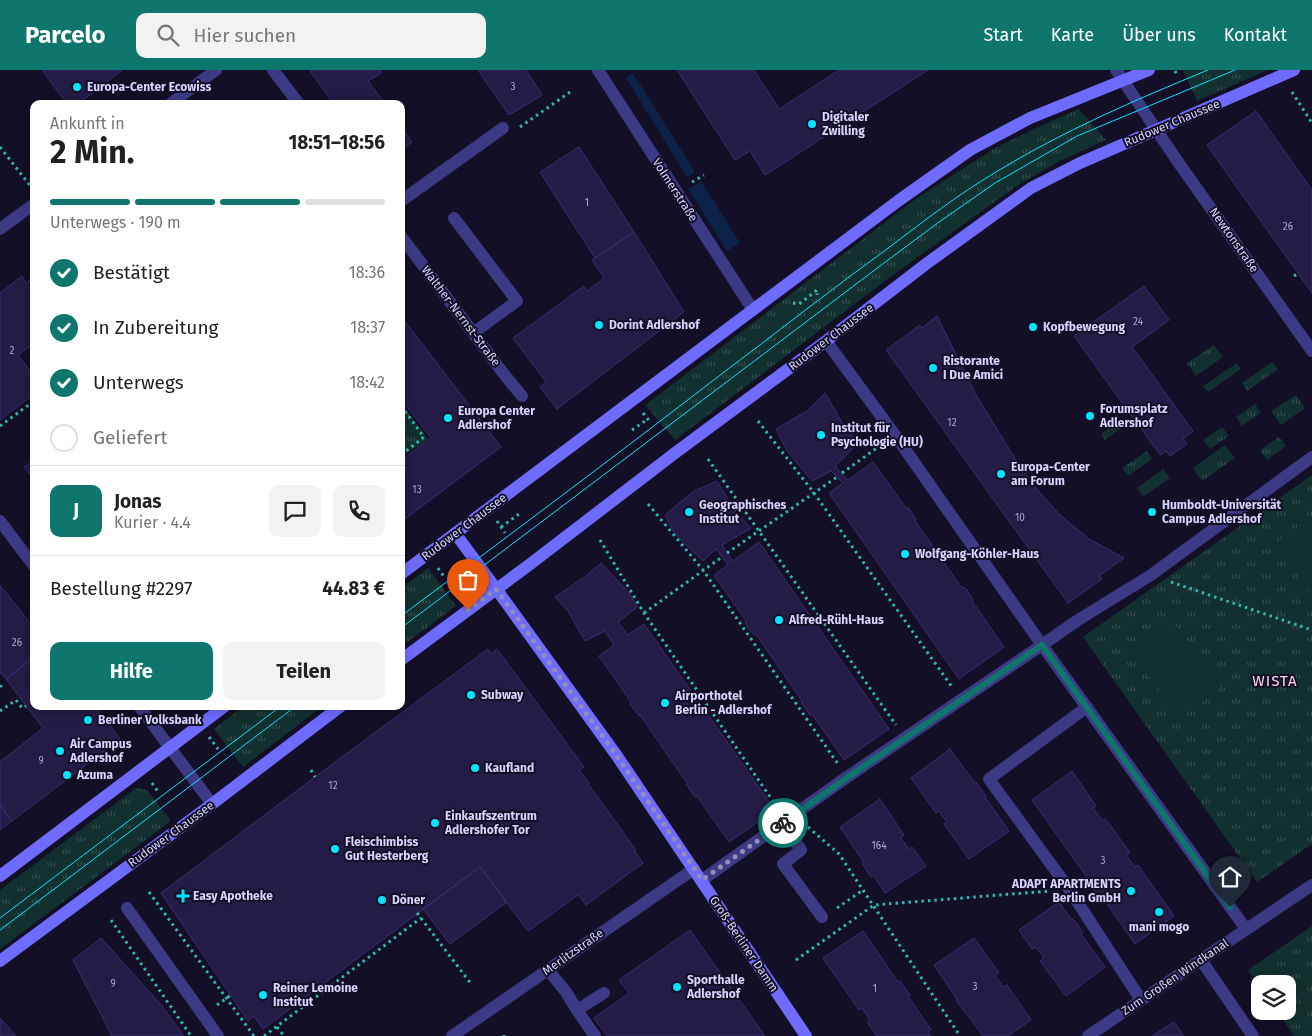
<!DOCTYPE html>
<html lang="de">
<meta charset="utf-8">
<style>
body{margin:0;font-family:"Fira Sans",sans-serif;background:#f2f2f2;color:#202124;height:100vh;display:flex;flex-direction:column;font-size:19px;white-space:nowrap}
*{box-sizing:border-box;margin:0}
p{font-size:16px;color:#757577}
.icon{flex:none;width:28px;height:28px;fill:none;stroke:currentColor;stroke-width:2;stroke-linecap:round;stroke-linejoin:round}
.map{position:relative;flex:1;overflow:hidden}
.details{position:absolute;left:30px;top:30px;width:375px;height:610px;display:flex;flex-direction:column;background:#fff;border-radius:10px;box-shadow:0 2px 12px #0003}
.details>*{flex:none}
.tools{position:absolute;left:1251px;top:905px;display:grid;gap:10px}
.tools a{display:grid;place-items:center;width:45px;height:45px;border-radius:10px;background:#fff;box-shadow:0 2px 12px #0003;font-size:25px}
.pin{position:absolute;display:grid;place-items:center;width:42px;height:42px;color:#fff;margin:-51px -21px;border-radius:50% 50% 50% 0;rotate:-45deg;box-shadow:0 0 5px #0007}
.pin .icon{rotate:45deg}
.courier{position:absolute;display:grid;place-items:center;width:50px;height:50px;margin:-25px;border:4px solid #0f766e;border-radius:50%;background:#fff;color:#222;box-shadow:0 1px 6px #0007}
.summary em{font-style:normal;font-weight:700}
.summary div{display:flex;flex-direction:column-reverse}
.summary{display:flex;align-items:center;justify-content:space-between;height:85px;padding:0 20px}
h1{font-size:32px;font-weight:700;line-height:38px}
.bar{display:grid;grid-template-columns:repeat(4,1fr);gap:8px 5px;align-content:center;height:60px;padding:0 20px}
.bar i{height:6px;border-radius:4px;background:#e0e0e0}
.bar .active{background:#0f766e}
.bar p{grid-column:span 4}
.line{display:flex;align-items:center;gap:12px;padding:0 20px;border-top:1px solid #e0e0e0}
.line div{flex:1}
.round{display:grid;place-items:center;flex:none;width:52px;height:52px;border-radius:10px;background:#f2f2f2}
ol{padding:0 20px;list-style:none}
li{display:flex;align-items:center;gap:15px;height:55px}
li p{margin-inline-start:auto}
li .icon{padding:5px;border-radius:50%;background:#0f766e;color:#fff;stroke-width:4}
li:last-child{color:#757577}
li i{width:28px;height:28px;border:2px solid #e0e0e0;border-radius:50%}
.cta{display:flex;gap:10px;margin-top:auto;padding:10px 20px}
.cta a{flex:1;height:58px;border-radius:10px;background:#0f766e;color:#fff;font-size:20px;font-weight:700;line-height:58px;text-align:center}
.cta a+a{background:#f2f2f2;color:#202124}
header{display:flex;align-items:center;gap:30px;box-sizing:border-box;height:70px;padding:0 25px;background:#0f766e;color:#fff}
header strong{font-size:24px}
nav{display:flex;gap:28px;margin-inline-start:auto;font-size:18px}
.search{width:350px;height:45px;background:#f2f2f2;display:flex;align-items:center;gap:12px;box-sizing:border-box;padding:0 18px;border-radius:10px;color:#757577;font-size:19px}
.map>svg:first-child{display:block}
.grass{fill:url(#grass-tufts)}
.pitch{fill:#12302f}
.water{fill:#0c2248}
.building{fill:#241b47;stroke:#3b2d73}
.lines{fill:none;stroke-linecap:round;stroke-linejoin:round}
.path{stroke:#2fb8b0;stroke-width:3;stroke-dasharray:2.5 4;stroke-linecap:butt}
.service{stroke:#3d3a85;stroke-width:12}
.minor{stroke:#3d3a85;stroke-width:12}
.tertiary{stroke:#3d3a85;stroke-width:12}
.secondary{stroke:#6f6bff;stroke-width:12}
.tram{stroke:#00e5ff;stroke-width:1}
.done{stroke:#948fb3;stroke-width:5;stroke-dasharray:0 9}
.route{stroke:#0f766e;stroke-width:6}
.poi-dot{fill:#00e5ff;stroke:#130f26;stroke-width:2}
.labels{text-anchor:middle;stroke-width:4;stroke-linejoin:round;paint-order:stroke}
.number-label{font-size:10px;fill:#aca6d1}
.poi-label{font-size:12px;font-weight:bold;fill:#d9d4ff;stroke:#130f26;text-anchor:start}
.street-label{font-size:12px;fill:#d9d4ff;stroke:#130f26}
.quarter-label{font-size:15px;letter-spacing:1px;fill:#ffd6f0;stroke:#130f26}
</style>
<header>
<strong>Parcelo</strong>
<div class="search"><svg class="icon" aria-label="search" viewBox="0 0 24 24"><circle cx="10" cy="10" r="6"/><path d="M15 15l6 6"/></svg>Hier suchen</div>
<nav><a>Start</a><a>Karte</a><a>Über uns</a><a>Kontakt</a></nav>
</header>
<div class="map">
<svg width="1312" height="966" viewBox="0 0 1312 966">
<defs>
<pattern id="grass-tufts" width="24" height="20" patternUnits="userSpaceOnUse" patternTransform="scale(1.25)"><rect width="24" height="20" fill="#12302f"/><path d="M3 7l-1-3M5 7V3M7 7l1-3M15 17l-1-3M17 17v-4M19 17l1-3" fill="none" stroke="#344d4e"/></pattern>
</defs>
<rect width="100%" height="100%" fill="#130f26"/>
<!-- grass -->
<path class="grass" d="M1183,0H1268L1197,31Z
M1079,39L1106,70L1060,91L1018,115L889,208L675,370L645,335L917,128L995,78L1036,58Z
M1214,275L1223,287L1196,306L1187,293Z
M1272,292L1278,299L1247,321L1242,313Z
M1237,293L1241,299L1208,322L1203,316Z
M1296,325L1305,338L1281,355L1271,341Z
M401,333L428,369L401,387Z
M1255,334L1261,343L1242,356L1236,347Z
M1123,348L1127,354L1105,370L1101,364Z
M1222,357L1229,366L1210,379L1203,370Z
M1279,367L1286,376L1267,390L1260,380Z
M1225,375L1235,388L1202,411L1193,398Z
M1147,381L1152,389L1128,406L1122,398Z
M1163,399L1170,408L1143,427L1137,418Z
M1312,405V774L1257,812L1083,567Z
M428,498L456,536L401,577V518Z
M244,636H323L243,697L214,659Z
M136,718L147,720L171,751L0,879V820Z
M1312,856V966H1294L1277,941H1288V914H1260V917L1248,900Z"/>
<!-- pitch -->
<path class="pitch" d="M1312,447V525L1275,474Z
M1170,548L1220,619L1179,648L1129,577Z"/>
<!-- water -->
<path class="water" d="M633,3L695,102L687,107L626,8Z
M701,111L740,173L727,181L688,119Z"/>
<!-- building -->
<path class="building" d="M42,0H122L78,34H67Z
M311,0H380L381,3L368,11L385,34H334L310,1Z
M478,0H526L542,25L509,45Z
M677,0H754L779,39L839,0H928L765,105L750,81L735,90Z
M1256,41L1312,120V223L1207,75Z
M401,57L412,72L401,80Z
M579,77L634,162L595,188L540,102Z
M634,162L684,242L557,339L540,317L546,312L513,268L584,216L587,221L604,208L592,190Z
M22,206L26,213L34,207V283L29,277L18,285L34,306V324L0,350V223Z
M1144,216L1169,250L1132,277L1193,361L1183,369L1187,374L1170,386L1166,381L1160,385L1074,266Z
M401,246L501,377L401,452V390L431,368L401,329Z
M937,246L976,325L1016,390L1036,418L1060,445L1089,469L1124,488L1099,506L1102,509L1068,533L886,280L920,255L922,258Z
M825,323L845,358L859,372L835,396L848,410L873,392L906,438L907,437L910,440L916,450L915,451L962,518L964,517L967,520L973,530L972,531L1004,577L959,609L829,423L843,413L831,401L812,411L787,381L776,359L807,341Z
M34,390V409L24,397Z
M717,411L734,440L751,458L722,475L733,491L759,472L889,659L844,690L812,644L810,645L806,639L801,632L802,631L756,564L754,565L749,559L745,552L746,551L714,505L728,495L716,479L703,491L675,464L665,445L694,421Z
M601,493L629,523L637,537L618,552L628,565L644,554L775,740L729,772L697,726L695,727L686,714L687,713L640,645L639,646L630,634L631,632L599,586L614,575L605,561L585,571L568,541L555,527L586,506Z
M0,515L34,558V587L6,609L0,602Z
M488,579L491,584L497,579L584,697L579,700L589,713L588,714L636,780L634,781L643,793L586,835L578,825L528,861L480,797L263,959L254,946L248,951L161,823L315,707Z
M34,587V636H95L120,669L12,751L0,735V692L43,658L6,609Z
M950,679L975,713L976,712L986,726L985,727L1009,761L969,789L944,754L947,752L939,741L936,743L911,708Z
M1072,701L1096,736L1093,738L1102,750L1105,748L1130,783L1126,785L1135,797L1138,795L1174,846L1135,874L1100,824L1098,825L1088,811L1089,810L1032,730Z
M880,729L904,765L901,768L909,779L912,777L926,796L885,823L873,805L871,807L862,793L863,791L840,757Z
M0,735L12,751L0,760Z
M480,797L507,832L450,874L423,839Z
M1059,832L1071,849H1073L1083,862L1081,864L1105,897L1066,926L1040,891L1044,888L1036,877L1032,879L1019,860Z
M690,860L765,966H607L594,948L629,923L619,910Z
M863,861L898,912L900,911L910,925L908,926L931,960L928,962L931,966H877L867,952L870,950L862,938L859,940L823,888Z
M101,868L162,936L184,966H112L73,890Z
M974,868L999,903L995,905L1003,917L1007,915L1031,950L1008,966H983L967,944H966L956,930L957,929L934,895Z
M0,948L16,966H0Z
M1174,952L1184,966H1152Z"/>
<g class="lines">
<!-- path -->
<path class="path" d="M1175,1L1178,7
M1292,22L1312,53
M520,57L573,20
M0,77L32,118
M692,112L704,105
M1294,206L1298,203
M793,233L799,234L817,220V225
M401,336L424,367L401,385
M643,343L651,353
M758,351L814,423L952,617
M0,356L34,331
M632,360L648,349
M708,389L896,655
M842,403L881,375
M648,434L703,500L838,694
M497,451L505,463
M501,457L519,444
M600,470L644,543L777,737
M727,483L837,407
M438,498L445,508
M1171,512L1312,560
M644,543L722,487
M0,617L4,613
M0,641L16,630L22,638L26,636
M209,667L218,679
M311,700L315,707
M152,713L159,723
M808,757L839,784L960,966
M149,822L254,966
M837,838L863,820
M417,843L472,915
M111,850L191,966
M796,890L874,835L1050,821
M217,935L231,925
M277,957L284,966
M504,965V966
M264,966L421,848"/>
<!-- service -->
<path class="service" d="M401,131L503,58
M454,148L517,231L473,263
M1042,575L1078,550L1151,505L1312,387
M1087,637L989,709L1069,819L1141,930
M783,753L801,780L783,794L822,847
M127,838L218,966
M548,900L566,922L577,940L604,923
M577,940L595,966"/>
<!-- minor -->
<path class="minor" d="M273,0L299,34
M598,0L753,240
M1116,0L1178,92L1312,281
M170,34L216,0
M0,159L34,134
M401,166L503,303L522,326
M826,271L895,365L1042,575L1246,859
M702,810L847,707L1042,575
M1201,890L1253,966
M452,966L694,799
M1088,966L1312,815"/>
<!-- tertiary -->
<path class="tertiary" d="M0,451L34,496
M139,636L212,734"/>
<!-- secondary -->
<path class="secondary" d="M455,463L505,531L617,686L806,966
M401,504L898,131L970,80L1030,48L1149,0
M401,590L529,495L675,383L826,271L926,194L1031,118L1080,93L1294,0
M0,806L225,636
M0,891L212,734L341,636"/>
<!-- tram -->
<path class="tram" d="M401,546C507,467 614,387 719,306C776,263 833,218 891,176C925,150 959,124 996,102C1063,61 1135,30 1208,0
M401,558L876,199L939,152L995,113L1077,66L1235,0
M0,848L281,636
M0,860L296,636"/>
</g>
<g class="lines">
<!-- done -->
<path class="done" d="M468,540L496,519L617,686L702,810L783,753"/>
<!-- route -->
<path class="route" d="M783,753L848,707L1042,575L1230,837"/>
</g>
<!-- markers -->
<g class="poi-dot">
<circle cx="77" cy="17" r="5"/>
<circle cx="812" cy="54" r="5"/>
<circle cx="599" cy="255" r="5"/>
<circle cx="1033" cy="257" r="5"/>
<circle cx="933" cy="298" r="5"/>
<circle cx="1090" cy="346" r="5"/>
<circle cx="448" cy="348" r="5"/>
<circle cx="821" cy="365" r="5"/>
<circle cx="1001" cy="404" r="5"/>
<circle cx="689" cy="442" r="5"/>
<circle cx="1152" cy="442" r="5"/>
<circle cx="905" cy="484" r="5"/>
<circle cx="779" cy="550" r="5"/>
<circle cx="471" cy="625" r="5"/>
<circle cx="665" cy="633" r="5"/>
<circle cx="88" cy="650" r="5"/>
<circle cx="60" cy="681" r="5"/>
<circle cx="475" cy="698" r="5"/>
<circle cx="67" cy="705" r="5"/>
<circle cx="435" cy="753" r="5"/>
<circle cx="335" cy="779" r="5"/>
<circle cx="1131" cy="821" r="5"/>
<path d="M180.5 818.5h5v5h5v5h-5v5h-5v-5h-5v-5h5z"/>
<circle cx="382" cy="830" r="5"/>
<circle cx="1159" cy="842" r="5"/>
<circle cx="677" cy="917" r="5"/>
<circle cx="263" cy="925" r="5"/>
</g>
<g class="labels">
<!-- number labels -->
<g class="number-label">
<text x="513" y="20">3</text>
<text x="587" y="136">1</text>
<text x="1288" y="160">26</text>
<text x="1138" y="255">24</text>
<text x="12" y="284">2</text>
<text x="952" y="356">12</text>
<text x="417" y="423">13</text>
<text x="1020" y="451">10</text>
<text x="17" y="576">26</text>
<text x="41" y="694">9</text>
<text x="333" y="719">12</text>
<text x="879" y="779">164</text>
<text x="1103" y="794">3</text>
<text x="113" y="917">9</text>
<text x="975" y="920">3</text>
<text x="875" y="922">1</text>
</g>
<!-- poi labels -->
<g class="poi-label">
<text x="87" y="21">Europa-Center Ecowiss</text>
<text x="822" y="51">Digitaler<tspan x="822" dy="14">Zwilling</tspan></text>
<text x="609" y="259">Dorint Adlershof</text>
<text x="1043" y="261">Kopfbewegung</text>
<text x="943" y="295">Ristorante<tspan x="943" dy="14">I Due Amici</tspan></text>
<text x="1100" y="343">Forumsplatz<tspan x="1100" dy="14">Adlershof</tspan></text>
<text x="458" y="345">Europa Center<tspan x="458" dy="14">Adlershof</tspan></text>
<text x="831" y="362">Institut für<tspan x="831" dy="14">Psychologie (HU)</tspan></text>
<text x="1011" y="401">Europa-Center<tspan x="1011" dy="14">am Forum</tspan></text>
<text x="699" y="439">Geographisches<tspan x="699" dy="14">Institut</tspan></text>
<text x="1162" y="439">Humboldt-Universität<tspan x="1162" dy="14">Campus Adlershof</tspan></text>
<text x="915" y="488">Wolfgang-Köhler-Haus</text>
<text x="789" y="554">Alfred-Rühl-Haus</text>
<text x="481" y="629">Subway</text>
<text x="675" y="630">Airporthotel<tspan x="675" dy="14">Berlin - Adlershof</tspan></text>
<text x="98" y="654">Berliner Volksbank</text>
<text x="70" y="678">Air Campus<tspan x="70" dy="14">Adlershof</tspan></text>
<text x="485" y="702">Kaufland</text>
<text x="77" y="709">Azuma</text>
<text x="445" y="750">Einkaufszentrum<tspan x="445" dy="14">Adlershofer Tor</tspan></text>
<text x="345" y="776">Fleischimbiss<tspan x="345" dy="14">Gut Hesterberg</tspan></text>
<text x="1121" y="818" text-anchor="end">ADAPT APARTMENTS<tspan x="1121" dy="14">Berlin GmbH</tspan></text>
<text x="193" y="830">Easy Apotheke</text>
<text x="392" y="834">Döner</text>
<text x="1159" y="861" text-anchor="middle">mani mogo</text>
<text x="687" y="914">Sporthalle<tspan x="687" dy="14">Adlershof</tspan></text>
<text x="273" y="922">Reiner Lemoine<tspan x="273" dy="14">Institut</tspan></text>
</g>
<!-- street labels -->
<g class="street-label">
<text transform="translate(1172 53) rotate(-23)" y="4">Rudower Chaussee</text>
<text transform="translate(675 120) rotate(57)" y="4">Volmerstraße</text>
<text transform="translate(1234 170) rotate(55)" y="4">Newtonstraße</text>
<text transform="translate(461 246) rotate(53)" y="4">Walther-Nernst-Straße</text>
<text transform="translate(831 267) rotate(-37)" y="4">Rudower Chaussee</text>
<text transform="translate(464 457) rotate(-37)" y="4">Rudower Chaussee</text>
<text transform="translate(171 764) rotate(-36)" y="4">Rudower Chaussee</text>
<text transform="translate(744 874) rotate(56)" y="4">Groß-Berliner Damm</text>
<text transform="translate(573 882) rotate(-35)" y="4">Merlitzstraße</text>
<text transform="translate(1175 907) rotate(-34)" y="4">Zum Großen Windkanal</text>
</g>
<!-- quarter labels -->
<g class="quarter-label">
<text x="1275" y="616">WISTA</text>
</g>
</g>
</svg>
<div class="tools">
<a><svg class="icon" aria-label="layers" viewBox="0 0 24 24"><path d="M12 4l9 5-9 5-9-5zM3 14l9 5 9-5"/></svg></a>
</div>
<div class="pin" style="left:468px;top:540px;background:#ea580c"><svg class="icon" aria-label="bag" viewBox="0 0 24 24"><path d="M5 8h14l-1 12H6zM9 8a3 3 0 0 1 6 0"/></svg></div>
<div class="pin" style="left:1230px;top:837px;background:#1f2937"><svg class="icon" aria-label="home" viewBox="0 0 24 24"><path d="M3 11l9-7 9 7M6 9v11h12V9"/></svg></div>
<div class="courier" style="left:783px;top:753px"><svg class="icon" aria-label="bike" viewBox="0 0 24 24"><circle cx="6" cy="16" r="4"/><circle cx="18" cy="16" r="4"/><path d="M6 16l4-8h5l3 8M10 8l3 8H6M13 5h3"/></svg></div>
<section class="details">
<div class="summary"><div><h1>2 Min.</h1><p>Ankunft in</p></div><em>18:51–18:56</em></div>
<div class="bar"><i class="active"></i><i class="active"></i><i class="active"></i><i></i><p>Unterwegs · 190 m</p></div>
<ol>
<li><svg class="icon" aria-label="check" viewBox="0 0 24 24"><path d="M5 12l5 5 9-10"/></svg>Bestätigt<p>18:36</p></li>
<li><svg class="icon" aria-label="check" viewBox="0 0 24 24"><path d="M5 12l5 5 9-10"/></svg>In Zubereitung<p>18:37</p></li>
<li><svg class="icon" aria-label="check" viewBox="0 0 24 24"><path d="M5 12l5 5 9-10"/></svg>Unterwegs<p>18:42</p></li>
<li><i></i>Geliefert</li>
</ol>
<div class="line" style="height:90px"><b class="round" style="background:#0f766e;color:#fff">J</b><div><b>Jonas</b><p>Kurier · 4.4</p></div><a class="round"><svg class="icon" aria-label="chat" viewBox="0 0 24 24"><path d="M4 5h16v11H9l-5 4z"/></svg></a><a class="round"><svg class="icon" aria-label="phone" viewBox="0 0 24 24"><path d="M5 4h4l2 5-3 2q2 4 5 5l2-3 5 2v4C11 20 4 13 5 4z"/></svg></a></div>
<div class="line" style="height:65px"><div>Bestellung #2297</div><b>44.83 €</b></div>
<div class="cta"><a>Hilfe</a><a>Teilen</a></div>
</section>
</div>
